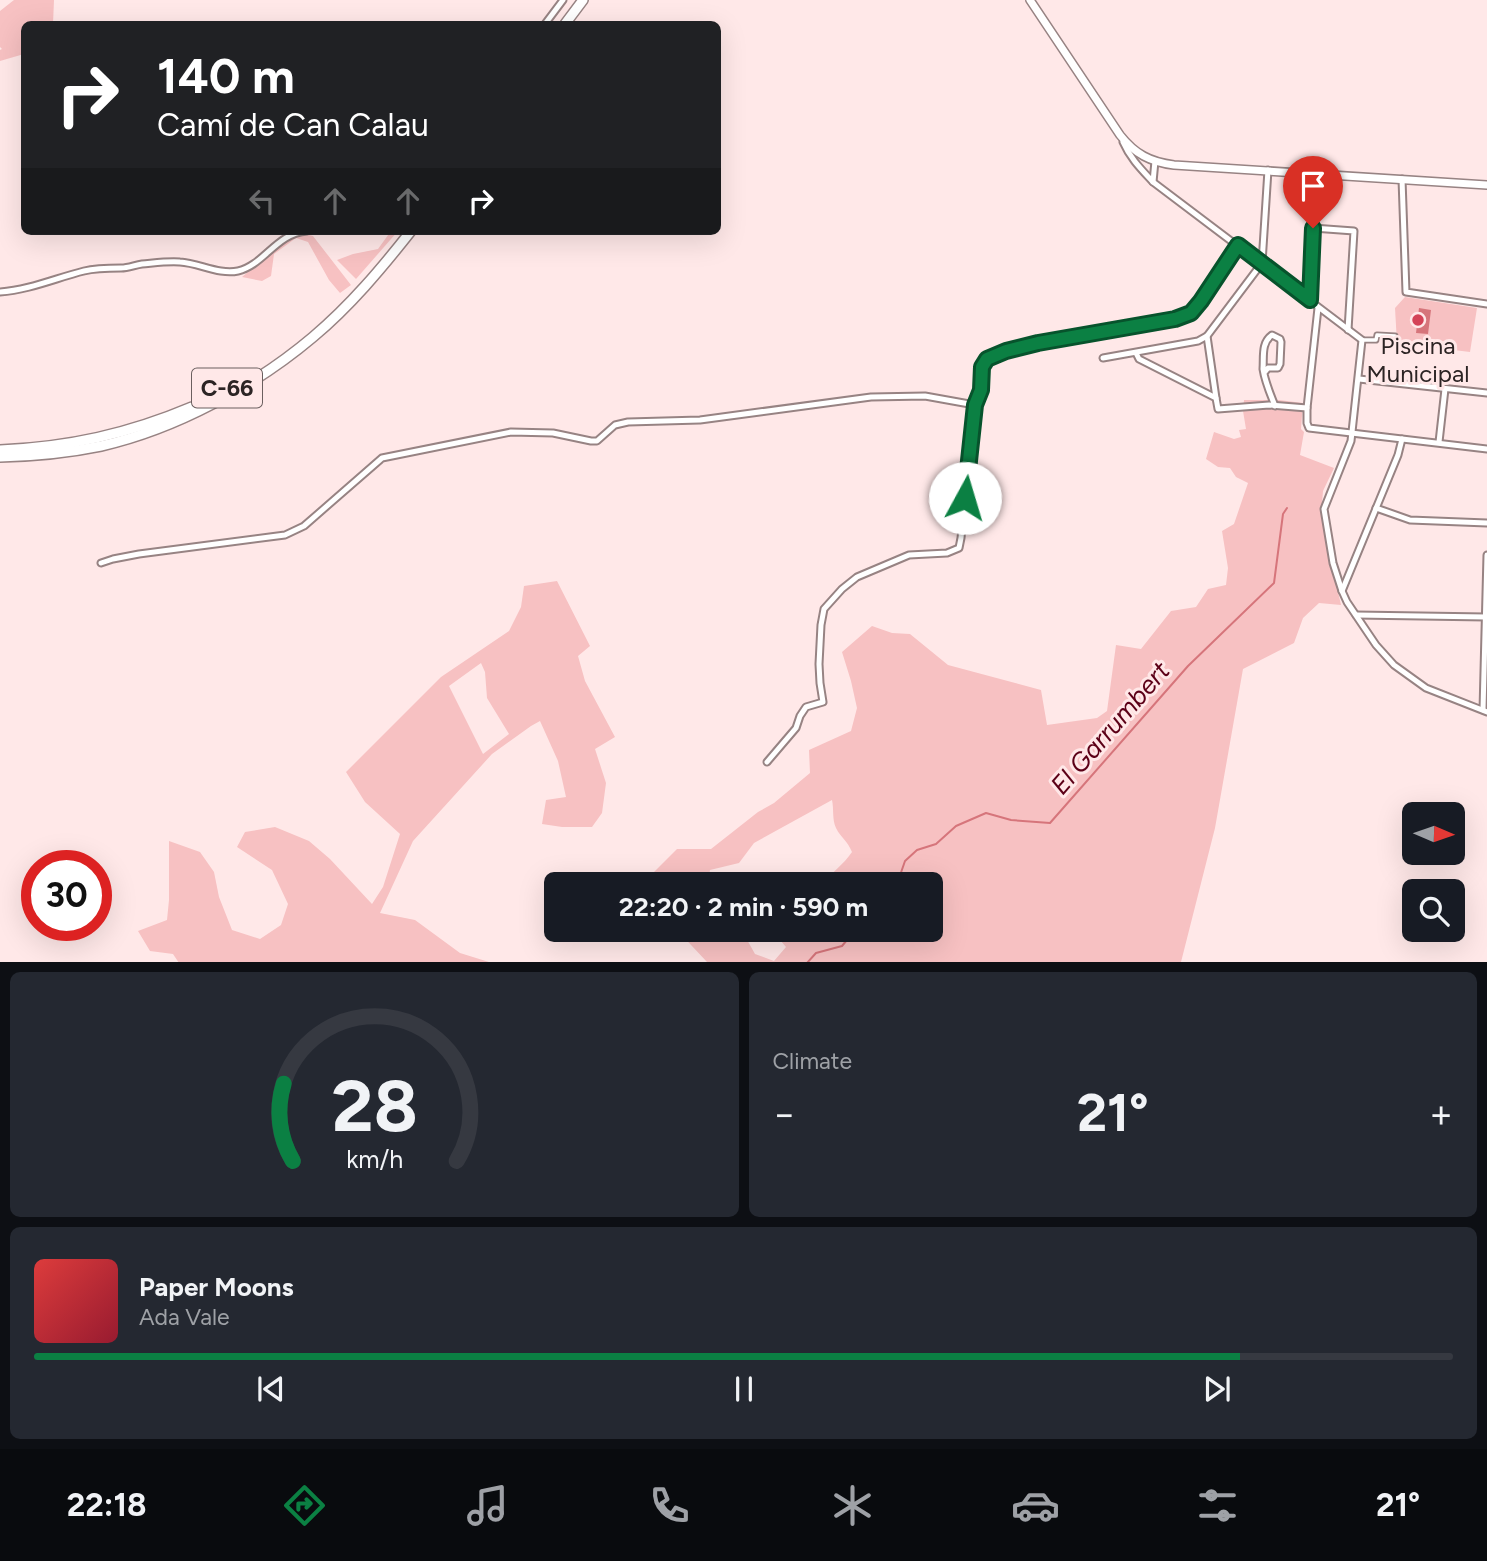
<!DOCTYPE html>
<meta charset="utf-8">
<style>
:root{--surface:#171b24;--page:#242831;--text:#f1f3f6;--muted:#9ea1a6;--line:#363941;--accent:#0b8043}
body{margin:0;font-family:Figtree,sans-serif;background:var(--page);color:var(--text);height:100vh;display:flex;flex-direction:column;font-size:26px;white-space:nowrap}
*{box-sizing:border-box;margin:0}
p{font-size:23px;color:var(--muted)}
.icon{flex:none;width:38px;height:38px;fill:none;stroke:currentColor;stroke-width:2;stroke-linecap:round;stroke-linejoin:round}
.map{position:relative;height:962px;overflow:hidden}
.drawer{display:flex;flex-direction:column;gap:10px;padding:10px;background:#0d0f14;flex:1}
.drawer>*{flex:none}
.guide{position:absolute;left:21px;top:21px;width:700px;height:214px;border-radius:10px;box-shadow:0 7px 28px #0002;background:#202124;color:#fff;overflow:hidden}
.needle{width:46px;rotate:92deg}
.controls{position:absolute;left:1402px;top:802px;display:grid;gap:14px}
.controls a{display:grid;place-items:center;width:63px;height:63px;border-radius:10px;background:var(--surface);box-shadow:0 7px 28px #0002;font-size:35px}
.speed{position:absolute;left:21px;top:850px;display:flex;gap:14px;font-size:35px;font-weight:700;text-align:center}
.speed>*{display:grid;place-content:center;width:91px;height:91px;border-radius:50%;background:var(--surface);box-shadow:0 7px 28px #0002;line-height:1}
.speed .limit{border:10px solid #d22;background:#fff;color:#111}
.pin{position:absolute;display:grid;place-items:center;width:60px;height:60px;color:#fff;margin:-72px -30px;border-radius:50% 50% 50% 0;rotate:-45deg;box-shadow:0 0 7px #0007}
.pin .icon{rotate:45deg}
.me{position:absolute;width:77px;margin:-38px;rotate:6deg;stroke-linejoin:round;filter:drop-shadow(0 0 5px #0008)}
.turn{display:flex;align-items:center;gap:24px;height:147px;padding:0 21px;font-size:32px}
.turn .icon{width:91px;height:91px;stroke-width:2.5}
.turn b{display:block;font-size:49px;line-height:60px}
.lanes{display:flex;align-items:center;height:66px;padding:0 21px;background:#0003;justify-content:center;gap:35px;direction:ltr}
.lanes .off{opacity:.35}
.big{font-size:52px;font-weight:700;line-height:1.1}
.drawer .card{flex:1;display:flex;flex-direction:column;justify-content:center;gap:10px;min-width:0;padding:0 24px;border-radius:10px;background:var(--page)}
.drawer .dial{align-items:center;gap:0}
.dial svg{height:182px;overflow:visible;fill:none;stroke:var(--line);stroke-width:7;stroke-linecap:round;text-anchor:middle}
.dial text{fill:var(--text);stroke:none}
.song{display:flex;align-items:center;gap:21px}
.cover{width:84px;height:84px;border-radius:10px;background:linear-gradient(135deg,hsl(0 70% 55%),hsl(350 70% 35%))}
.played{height:7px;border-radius:4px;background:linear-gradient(90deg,var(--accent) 85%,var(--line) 85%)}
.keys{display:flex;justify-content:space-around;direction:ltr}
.heat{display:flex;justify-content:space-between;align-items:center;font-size:38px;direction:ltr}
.drawer .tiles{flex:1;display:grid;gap:10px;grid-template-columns:1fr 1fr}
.card:last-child{grid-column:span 2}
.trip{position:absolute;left:544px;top:872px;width:399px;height:70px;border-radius:10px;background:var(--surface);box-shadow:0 7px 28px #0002;font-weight:700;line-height:70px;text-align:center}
.tab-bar{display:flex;height:112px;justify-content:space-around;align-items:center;background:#090b0e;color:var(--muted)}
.tab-bar .icon{width:49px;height:49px}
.tab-bar .active{color:var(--accent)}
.tab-bar b{font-size:32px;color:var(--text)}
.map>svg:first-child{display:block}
.green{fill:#f7c1c2;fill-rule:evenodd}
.water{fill:#d6757b}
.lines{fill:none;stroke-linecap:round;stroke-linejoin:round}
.stream{stroke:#d6757b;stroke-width:2}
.pedestrian-casing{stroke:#978383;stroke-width:7}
.minor-casing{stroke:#978383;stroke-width:9}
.secondary-casing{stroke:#978383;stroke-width:10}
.trunk-casing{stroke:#978383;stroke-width:12}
.pedestrian{stroke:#fff;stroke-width:3.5}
.minor{stroke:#fff;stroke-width:5}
.secondary{stroke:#fff;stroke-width:7}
.trunk{stroke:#fff;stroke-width:9}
.route-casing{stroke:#07532c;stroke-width:18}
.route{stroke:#0b8043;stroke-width:12}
.poi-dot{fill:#d44357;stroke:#ffe8e8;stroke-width:2.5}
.labels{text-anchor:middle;stroke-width:6;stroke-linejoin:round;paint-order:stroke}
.shield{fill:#ffe8e8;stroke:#6b5f5f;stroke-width:2}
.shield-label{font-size:23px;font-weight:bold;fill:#2c2424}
.poi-label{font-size:24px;fill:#2c2424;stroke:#ffe8e8}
.water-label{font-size:26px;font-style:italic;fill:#5c0017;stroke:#ffe8e8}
</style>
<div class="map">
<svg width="1487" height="963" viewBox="0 0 1487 963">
<rect width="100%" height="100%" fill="#ffe8e8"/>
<g class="green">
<polygon points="14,0 54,0 53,24 24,24 24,54 0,61 0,50 2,49 0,47 0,11"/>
<polygon points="391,231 398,231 356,279 337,260 353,254 378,249"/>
<polygon points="302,233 313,236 351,285 340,293 329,280 308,242 296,238 274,254 271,276 262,281 242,277 286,239"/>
<polygon points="1405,297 1477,308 1470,352 1397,343 1395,308"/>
<path d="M1244,400H1279L1303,403L1301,429L1304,432L1300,455L1334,468L1323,491L1321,516L1341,605L1319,603L1303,618L1294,643L1243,669L1215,828L1181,962H707L676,929H741L755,954L774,961L786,947L775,934L782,929H931V884H823C832,872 844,864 852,852C847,840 841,838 836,828C832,820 834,809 832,800L754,843L739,863L710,870L708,884H657L653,873L677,849H711L758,812L774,803L810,773L809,750L851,731L857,708L851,681L842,652L872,626L892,633L910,634L948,665L1041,690L1047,725L1097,718L1107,711L1116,645L1141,649L1171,611L1196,607L1208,589L1226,585L1228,568L1222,531L1234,524L1248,483L1236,477L1230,468L1218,467L1206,459L1214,432L1234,439L1241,437L1239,430L1246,429L1243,411Z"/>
<path d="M557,581L590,646L578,656L585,681L615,737L595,749L606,783L602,813L592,827H562L542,824L546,800L566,797L558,761L540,721L531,726L492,754L413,841L380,913L415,920L460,953L489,962L179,963L173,954L150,951L138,931L167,920L169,900V841L200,852L214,872L219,897L232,930L260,939L281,925L288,904L272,870L237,847L245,832L275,827L309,841L330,859L372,904L383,887L400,834L365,802L346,772L441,677L509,631L521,607L524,586ZM481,663L485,672L487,698L509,734L483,754L449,686Z"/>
</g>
<polygon class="water" points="1419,308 1431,310 1428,334 1416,333"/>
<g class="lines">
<g class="stream">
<polyline points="897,884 905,861 917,850 936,844 956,826 986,813 1011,820 1050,823 1188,666 1274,583 1283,514 1287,508"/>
<polyline points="807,963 816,953 842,946 856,929"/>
</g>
<defs>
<polyline id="pedestrian" points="1362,340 1376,340 1377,335 1395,336"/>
<g id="minor">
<polyline points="545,24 563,0"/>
<path d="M1123,142C1130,158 1141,169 1153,182L1362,340L1351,441L1324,509L1333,563L1342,591L1347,602L1376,645L1394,665L1426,688L1487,712"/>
<polyline points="1402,179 1406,292 1487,304"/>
<polyline points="1153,182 1155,161"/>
<path d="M0,292C29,290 56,278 84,271C96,268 108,268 121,268C128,268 135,265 142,264C154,263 168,261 180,262C199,263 219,275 238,271C264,265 277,233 307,231"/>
<polyline points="1310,300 1313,228 1354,231 1348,330"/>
<polyline points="1318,308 1307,408 1307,423 1309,428 1487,449"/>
<polyline points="1207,336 1216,398"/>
<polyline points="1136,353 1139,359 1216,398 1218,409 1269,405 1307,408"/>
<polyline points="1103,358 1198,341 1207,336 1262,263 1268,170"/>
<path d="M1264,373L1268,368H1278L1280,364L1281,342L1280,339L1272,335C1261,343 1264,356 1263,369C1265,382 1270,393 1275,406"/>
<polyline points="1359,379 1487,393"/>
<polyline points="1439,442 1445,389"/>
<polyline points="1376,508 1410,520 1487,523"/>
<polyline points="101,563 113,559 139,554 285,535 304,526 382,458 511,432 553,433 591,441 597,441 615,425 628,422 700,420 871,397 925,396 975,405"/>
<polyline points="1342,591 1398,455 1402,439"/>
<polyline points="1356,615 1486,617"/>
<polyline points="1483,710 1487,555"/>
<polyline points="767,762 796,728 800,716 806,707 823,702 820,683 819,664 821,625 824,609 842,589 857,577 909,555 947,553 959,548 961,538 975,405 981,390 982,367 987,359 1006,351 1175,319 1190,313 1201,301 1238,245"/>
</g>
<path id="secondary" d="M1030,0L1120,135C1135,154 1150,162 1174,165L1487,185"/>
<g id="trunk">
<polyline points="565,24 583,0"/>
<path d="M0,450C69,447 128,434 192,407"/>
<path d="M0,457C34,456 67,453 101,446C176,429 255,386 313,337C350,306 381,269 411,231"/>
</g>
</defs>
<use href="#pedestrian" class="pedestrian-casing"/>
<use href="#minor" class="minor-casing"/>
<use href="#secondary" class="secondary-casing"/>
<use href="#trunk" class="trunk-casing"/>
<use href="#pedestrian" class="pedestrian"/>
<use href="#minor" class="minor"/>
<use href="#secondary" class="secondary"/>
<use href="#trunk" class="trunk"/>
</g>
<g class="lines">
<defs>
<polyline id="route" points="965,498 975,405 981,390 982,367 987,359 1006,351 1038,343 1175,319 1191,313 1201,301 1238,245 1310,300 1313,228"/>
</defs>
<use href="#route" class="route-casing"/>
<use href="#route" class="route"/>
</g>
<circle class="poi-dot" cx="1418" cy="320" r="7"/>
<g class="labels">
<rect class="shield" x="192" y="368.5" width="70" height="39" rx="5"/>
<g class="shield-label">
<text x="227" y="396">C-66</text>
</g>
<g class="poi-label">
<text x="1418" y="354">Piscina<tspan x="1418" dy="28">Municipal</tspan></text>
</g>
<g class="water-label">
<text transform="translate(1110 728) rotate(-49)" y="9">El Garrumbert</text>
</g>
</g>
</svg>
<div class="controls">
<a><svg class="needle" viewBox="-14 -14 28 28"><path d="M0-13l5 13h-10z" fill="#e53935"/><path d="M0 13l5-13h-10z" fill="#9ea1a6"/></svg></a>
<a><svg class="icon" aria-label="search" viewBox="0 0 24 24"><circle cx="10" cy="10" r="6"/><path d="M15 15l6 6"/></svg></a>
</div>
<div class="speed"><div class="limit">30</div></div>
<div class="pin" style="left:1313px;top:228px;background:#d93025"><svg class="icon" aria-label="arrive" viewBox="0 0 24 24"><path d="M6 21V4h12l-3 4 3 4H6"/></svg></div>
<svg class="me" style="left:965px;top:498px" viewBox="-20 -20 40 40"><circle r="19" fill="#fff"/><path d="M0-13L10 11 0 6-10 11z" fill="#0b8043"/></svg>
<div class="trip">22:20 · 2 min · 590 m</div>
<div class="guide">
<div class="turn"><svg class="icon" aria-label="right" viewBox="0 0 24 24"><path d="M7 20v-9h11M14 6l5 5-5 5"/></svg><div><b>140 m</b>Camí de Can Calau</div></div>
<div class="lanes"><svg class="icon off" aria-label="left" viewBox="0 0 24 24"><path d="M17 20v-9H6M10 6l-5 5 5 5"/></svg><svg class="icon off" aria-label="ahead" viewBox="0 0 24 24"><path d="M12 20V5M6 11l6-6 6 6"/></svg><svg class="icon off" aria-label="ahead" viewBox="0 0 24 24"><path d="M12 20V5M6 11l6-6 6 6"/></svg><svg class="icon" aria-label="right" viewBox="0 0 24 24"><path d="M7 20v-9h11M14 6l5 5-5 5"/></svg></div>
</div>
</div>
<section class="drawer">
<div class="tiles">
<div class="card dial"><svg viewBox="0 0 100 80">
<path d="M14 69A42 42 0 1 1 86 69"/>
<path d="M14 69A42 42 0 0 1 10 35" stroke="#0b8043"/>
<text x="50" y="56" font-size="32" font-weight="700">28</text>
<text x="50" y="72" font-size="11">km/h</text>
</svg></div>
<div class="card"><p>Climate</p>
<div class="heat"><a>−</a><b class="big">21°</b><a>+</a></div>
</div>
<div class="card">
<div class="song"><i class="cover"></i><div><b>Paper Moons</b><p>Ada Vale</p></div></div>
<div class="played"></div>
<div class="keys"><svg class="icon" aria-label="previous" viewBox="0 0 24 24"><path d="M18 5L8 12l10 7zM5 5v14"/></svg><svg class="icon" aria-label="pause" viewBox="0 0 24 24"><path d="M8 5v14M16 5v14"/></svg><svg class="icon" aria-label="next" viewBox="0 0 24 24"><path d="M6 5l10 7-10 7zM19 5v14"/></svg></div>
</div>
</div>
</section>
<nav class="tab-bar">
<b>22:18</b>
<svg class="icon active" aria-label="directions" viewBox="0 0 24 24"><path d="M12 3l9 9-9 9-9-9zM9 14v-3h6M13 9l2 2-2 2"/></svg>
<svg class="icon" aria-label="music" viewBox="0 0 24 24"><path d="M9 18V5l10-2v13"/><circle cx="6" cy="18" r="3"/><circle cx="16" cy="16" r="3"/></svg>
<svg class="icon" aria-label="phone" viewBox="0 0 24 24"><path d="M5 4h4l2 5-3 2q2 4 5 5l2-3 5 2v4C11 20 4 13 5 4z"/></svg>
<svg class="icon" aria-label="climate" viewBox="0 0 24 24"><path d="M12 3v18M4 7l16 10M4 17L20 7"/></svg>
<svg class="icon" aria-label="car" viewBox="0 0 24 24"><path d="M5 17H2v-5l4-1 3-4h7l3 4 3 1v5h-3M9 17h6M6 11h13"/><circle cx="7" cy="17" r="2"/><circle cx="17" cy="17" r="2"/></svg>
<svg class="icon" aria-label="filters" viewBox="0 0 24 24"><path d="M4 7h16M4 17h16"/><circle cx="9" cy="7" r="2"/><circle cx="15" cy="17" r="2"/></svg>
<b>21°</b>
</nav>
